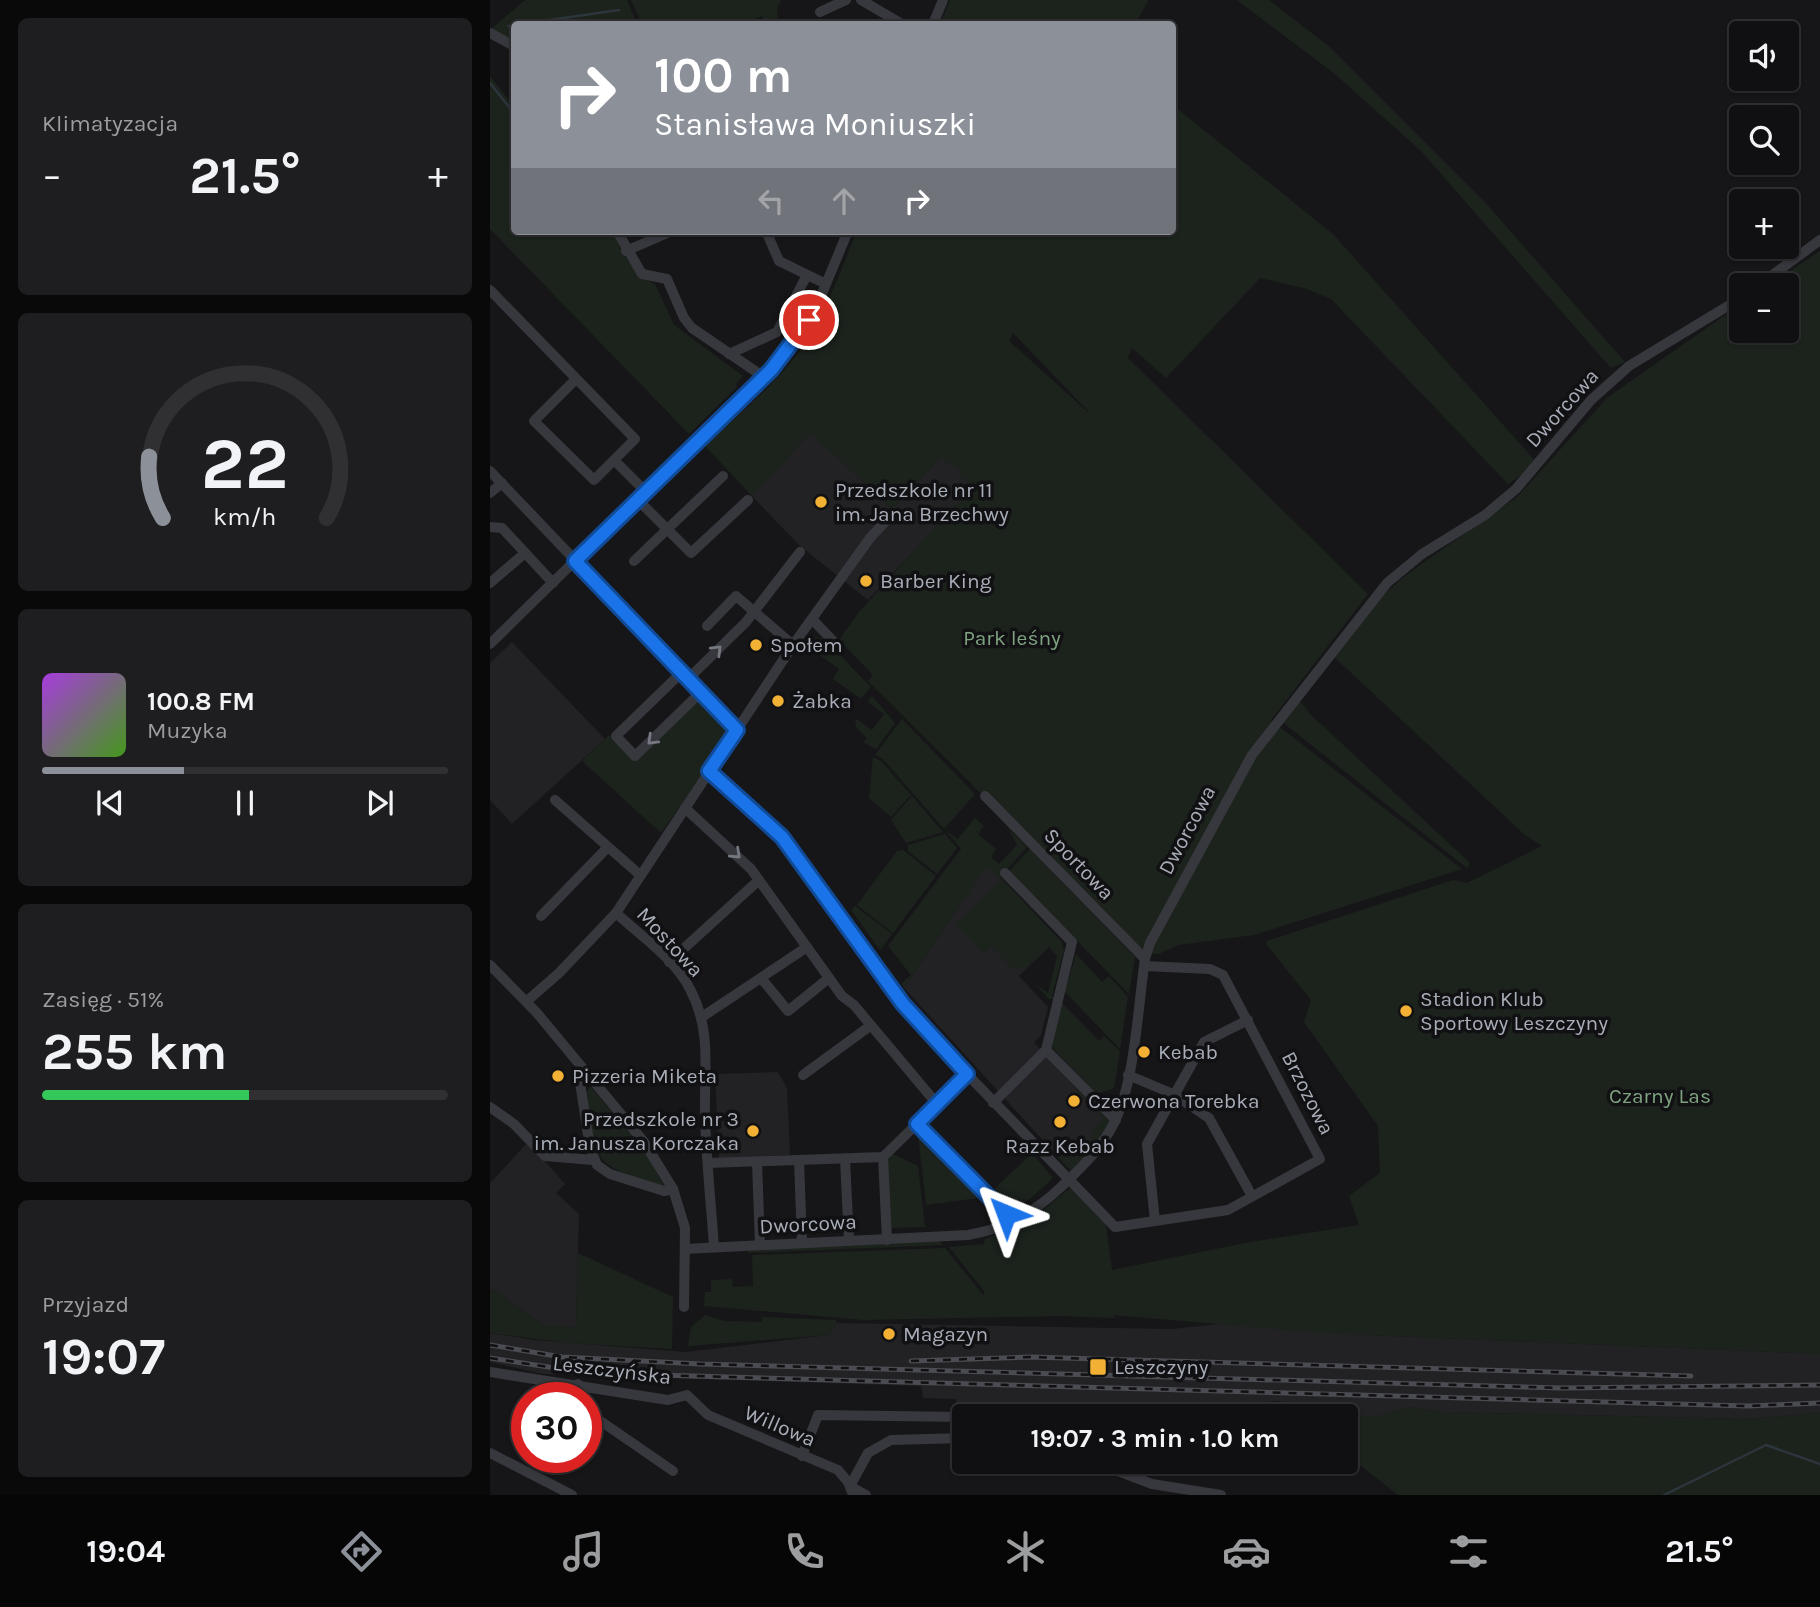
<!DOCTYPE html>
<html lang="pl">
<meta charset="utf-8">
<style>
:root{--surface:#101012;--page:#1e1e20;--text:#f1f3f6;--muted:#9c9d9f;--line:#303032;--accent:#8c9099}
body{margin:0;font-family:Karla,sans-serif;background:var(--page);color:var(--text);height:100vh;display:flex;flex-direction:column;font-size:26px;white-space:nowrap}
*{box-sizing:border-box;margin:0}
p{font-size:23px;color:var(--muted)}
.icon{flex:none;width:38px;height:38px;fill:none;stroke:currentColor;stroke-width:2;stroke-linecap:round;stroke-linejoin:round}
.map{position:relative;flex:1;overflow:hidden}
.side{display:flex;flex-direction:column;gap:18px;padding:18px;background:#09090a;width:490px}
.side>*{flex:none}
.guide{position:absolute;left:21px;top:21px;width:665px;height:214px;border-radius:7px;box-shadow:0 2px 5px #0004,0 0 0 2px var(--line);background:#8c9099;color:#fff;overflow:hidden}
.fabs{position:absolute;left:1239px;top:21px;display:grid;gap:14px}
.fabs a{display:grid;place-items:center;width:70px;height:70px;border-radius:7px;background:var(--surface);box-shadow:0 2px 5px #0004,0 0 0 2px var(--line);font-size:35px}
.speed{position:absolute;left:21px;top:1382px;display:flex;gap:14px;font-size:35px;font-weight:700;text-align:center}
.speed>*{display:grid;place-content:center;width:91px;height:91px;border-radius:50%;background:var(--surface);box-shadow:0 2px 5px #0004,0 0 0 2px var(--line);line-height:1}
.speed .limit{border:10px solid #d22;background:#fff;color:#111}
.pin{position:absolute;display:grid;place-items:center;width:60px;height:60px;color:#fff;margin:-30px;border:4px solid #fff;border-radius:50%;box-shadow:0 2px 7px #0007}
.me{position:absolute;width:77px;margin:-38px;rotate:316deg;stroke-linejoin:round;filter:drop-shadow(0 0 5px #0008)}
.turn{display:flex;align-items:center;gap:24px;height:147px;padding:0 28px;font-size:32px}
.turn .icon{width:91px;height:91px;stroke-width:2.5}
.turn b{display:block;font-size:49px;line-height:60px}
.lanes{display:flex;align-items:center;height:66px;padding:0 28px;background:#0003;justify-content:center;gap:35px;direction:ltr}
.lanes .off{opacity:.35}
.big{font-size:52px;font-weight:700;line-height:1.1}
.side .tile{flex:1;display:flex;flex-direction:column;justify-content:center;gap:10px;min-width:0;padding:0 24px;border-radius:10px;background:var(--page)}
.side .dial{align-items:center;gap:0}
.dial svg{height:182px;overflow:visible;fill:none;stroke:var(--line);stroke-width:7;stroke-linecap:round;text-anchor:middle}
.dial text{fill:var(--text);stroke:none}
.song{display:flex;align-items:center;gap:21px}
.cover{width:84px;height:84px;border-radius:10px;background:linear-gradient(135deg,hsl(280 70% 55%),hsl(100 70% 35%))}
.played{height:7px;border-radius:4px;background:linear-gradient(90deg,var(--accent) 35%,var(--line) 35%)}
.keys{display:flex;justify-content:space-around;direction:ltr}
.heat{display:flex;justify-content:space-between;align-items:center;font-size:38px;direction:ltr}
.charge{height:10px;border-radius:5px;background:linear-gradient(90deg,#34c759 51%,var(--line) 0)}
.trip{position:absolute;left:462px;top:1404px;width:406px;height:70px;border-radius:7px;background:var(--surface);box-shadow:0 2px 5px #0004,0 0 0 2px var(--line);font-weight:700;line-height:70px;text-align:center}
.dock{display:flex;height:112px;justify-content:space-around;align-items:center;background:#060607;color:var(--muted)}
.dock .icon{width:49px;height:49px}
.dock .on{color:var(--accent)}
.dock b{font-size:32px;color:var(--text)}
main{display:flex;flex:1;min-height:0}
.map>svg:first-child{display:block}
.built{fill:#222225}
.green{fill:#1c231d;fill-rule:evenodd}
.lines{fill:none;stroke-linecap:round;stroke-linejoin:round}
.stream{stroke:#2c353c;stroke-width:2.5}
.minor{stroke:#37383d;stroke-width:10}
.rail-casing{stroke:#4a4c52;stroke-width:5}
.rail{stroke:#111113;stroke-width:2.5;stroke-dasharray:8;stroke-linecap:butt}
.oneway{stroke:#757881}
.route-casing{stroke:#114b97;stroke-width:18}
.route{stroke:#1a73e8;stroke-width:12}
.poi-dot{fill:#f2b134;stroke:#111113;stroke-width:2.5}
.labels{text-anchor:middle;stroke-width:7;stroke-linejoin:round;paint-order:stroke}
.street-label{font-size:21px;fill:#a8adb8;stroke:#111113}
.poi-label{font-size:21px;fill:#a8adb8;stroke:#111113;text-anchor:start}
.park-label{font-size:21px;fill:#7fa381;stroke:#111113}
</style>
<main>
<section class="side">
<div class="tile"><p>Klimatyzacja</p>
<div class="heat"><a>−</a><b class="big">21.5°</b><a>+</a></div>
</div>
<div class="tile dial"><svg viewBox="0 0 100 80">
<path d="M14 69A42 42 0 1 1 86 69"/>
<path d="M14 69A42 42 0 0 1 8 42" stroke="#8c9099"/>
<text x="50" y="56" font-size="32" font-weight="700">22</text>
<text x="50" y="72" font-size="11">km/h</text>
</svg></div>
<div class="tile">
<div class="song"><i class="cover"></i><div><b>100.8 FM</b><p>Muzyka</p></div></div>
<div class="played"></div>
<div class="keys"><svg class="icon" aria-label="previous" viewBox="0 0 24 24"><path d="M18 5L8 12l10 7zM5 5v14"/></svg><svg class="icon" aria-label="pause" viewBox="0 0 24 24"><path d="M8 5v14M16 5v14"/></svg><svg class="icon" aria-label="next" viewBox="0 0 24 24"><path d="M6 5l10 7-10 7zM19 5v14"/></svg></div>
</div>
<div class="tile"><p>Zasięg · 51%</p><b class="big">255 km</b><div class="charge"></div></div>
<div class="tile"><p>Przyjazd</p><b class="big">19:07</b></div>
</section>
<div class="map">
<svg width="1330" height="1495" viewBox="0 0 1330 1495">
<rect width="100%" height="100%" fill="#161618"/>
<g class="built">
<polygon points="321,432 402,509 451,457 488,482 378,600 310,546 261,495"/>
<polygon points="22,642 115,739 22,824 0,800 0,663"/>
<polygon points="497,865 567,938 529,976 558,1007 551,1035 544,1043 621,1120 581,1171 414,988"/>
<polygon points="288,1072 297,1088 300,1155 229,1158 225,1074"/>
<polygon points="38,1142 75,1184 66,1193 89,1214 86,1327 55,1326 4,1290 0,1291 0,1183"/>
<polygon points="347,1323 682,1329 729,1324 878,1335 1330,1354 1330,1413 1256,1419 954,1412 918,1407 895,1415 870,1418 801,1410 790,1401 725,1406 665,1416 578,1416 576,1409 500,1407 487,1412 467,1413 466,1399 433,1398 431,1386 53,1374 0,1362 0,1333 44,1340 196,1352 339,1335"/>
</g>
<g class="green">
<polygon points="35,0 137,0 147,24 24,24 24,41 1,29"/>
<polygon points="141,0 291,0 287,10 288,19 277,24 272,16 253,24 152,24"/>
<polygon points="460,0 656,0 658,1 645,24 450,24"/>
<polygon points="747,0 779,0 841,48 993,200 1135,362 1121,368 931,151 845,74"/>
<path d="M0,76L24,107V231H123C133,254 142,274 165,284L184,325L253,376L246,384L247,387L199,434L0,229Z"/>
<path d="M683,105L844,235L1048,464L1018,484L841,299L817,289L770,278L676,378L642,348L638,358L878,594L781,720L972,869L764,935L688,945L669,954L651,953L378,681L383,675L349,640L369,612L483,485L468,475L471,471L450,458L402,509L321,433L261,495L215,446C248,414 288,383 314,345C337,310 351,269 367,231H682ZM523,333L599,412V413L519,341Z"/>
<polygon points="1330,251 1330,1354 830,1333 624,1315 624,1318 570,1316 373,1320 214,1306 215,1292 221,1292 221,1280 242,1279 243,1287 263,1286 262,1255 455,1248 494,1296 494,1291 459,1247 494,1244 495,1239 540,1221 580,1188 616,1225 622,1270 760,1242 869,1225 859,1196 890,1173 888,1126 814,1022 821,1000 776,944 777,941 963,880 977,883 1052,846 1035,835 844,657 892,596 916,575 1027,497 1118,397 1251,304 1251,331 1297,331 1297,285 1279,285"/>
<polygon points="326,637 334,639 381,687 371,699 343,679 349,669 319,647"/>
<polygon points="382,696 405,723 386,749 373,742 377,738 366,727 365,718 382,730 394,714 378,702"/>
<polygon points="209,698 243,732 171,833 92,761 119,735 143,760"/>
<polygon points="809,700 820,714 980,863 977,868 791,721"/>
<polygon points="412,719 485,794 454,829 393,759 385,755"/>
<polygon points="383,757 391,761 421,795 401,817 379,798"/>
<polygon points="422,796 453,832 416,843 401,820"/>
<polygon points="485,818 494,826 488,834 506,849 501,857 509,864 527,845 518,828 537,847 510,877 572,942 574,950 562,996 565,999 559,999 544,983 558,993 567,956 559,947 536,969 522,969 502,947 494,954 466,925 511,881 497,866 414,988 411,984 421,975 398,946 471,849 456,831 468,839"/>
<polygon points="455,834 467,848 447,874 418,851 418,845"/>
<polygon points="540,849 645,957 639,994 519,871"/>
<polygon points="413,850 446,876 403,933 367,905 407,851"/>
<polygon points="365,906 402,934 390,950 361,910"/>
<polygon points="586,954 612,982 619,976 638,997 630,1049 575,992"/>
<polygon points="572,1003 609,1041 614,1036 630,1051 624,1088 607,1094 563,1048 562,1044"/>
<path d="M100,1086L157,1154L174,1186C163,1185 152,1180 142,1176C95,1161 103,1134 97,1092Z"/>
<polygon points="589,1088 621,1120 605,1147 581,1171 564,1153 567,1151 574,1158 581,1152 578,1148 584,1142 590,1149 604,1136 600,1131 613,1118 586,1091"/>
<polygon points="428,1134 438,1145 441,1142 448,1148 447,1153 467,1168 465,1171 480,1187 483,1184 496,1197 436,1205"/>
<polygon points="542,1153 563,1178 540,1199 518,1211 502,1194 503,1190"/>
<polygon points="403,1154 428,1166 435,1227 400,1228 396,1161"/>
<polygon points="450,1241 453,1245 258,1253 258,1250"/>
<polygon points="88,1253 183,1297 182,1349 78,1343 0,1333 0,1291 4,1290 55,1326 86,1327"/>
<polygon points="215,1315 234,1321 272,1322 272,1317 346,1320 347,1323 340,1335 198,1346 201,1327"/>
<polygon points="918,1407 954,1412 1256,1419 1330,1413 1330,1495 908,1495 856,1454 856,1416 895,1415"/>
</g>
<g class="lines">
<g class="stream">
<polyline points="18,26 129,10"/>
<polyline points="0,83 19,107 24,122"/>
<polyline points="1174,1495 1276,1445 1330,1464"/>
</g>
<g class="minor">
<polyline points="371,0 412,24"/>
<polyline points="330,12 356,0"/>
<polyline points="443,24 453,0"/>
<polyline points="0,33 24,46"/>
<polyline points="127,231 152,274 177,279 194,318 202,328 274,377"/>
<polyline points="276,231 289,261 336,284"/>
<polyline points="136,251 182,231"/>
<polyline points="1269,285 1330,240"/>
<polyline points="0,290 145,439 124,460 156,492"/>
<polyline points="239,354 287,332 317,275"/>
<polyline points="86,379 44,421 104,480 124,460"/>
<polyline points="0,471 247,730"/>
<polyline points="0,493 12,483"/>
<polyline points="148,500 201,553 258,500"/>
<polyline points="0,527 12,528 63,583"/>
<polyline points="144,561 233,476"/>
<polyline points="0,583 35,553"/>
<polyline points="322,619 343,641"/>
<polyline points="217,626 246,596 303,645"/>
<polyline points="0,644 291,359 326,308 358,231"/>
<polyline points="192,672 126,736 145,756 211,692"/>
<polyline points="198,679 256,622 310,552"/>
<polyline points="220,771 292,837 413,1004 444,1040 625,1227 738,1210 830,1159 733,975 720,969 654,966"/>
<polyline points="495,796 655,959"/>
<polyline points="65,800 150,875"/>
<polyline points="195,808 261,869 352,996 364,1005 447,1104"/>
<path d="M126,913C150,935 185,959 200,989C222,1031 214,1069 215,1114C216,1159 221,1203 224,1247"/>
<polyline points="51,916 117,848"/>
<polyline points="179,962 269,880"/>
<polyline points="0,965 47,1013 154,1142 183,1189 195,1228 194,1307"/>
<polyline points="271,978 298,1011 339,978"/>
<polyline points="37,1001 69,973 126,913 303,645 380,538 404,512"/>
<polyline points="212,1017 317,947"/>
<polyline points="556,1050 626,1120"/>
<polyline points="313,1075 380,1026"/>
<polyline points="638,1075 683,1094 719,1118 762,1196"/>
<polyline points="90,1082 100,1148 107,1165 120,1174 174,1191 183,1189"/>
<polyline points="503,1103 556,1050 582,942 515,873"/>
<polyline points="0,1107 24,1124 55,1156 103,1160"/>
<polyline points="427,1124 523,1222"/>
<polyline points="393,1157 397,1240"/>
<polyline points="355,1159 359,1241"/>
<polyline points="309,1160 312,1243"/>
<polyline points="267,1162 270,1245"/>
<polyline points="218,1163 393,1157 477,1075"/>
<polyline points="665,1221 657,1144 714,1042 758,1020"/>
<path d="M195,1249L478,1235C515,1229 544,1213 571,1187C592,1167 612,1148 625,1121C645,1080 648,1006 655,959L660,943L762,755L897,583L932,554L995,515L1026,489L1101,400L1139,366L1251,298"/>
<polyline points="0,1372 178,1400 197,1395 218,1415 348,1470 358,1482 363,1495"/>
<polyline points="80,1398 88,1384"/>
<polyline points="96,1411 183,1471"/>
<polyline points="0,1453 82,1495"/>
<polyline points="312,1456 328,1415 474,1417"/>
<polyline points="602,1461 662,1484 731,1495"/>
<polyline points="360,1486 378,1453 401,1440 474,1438"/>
<polyline points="360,1486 376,1495"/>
</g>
<defs>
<g id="rail">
<polyline points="0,1345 72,1357 211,1364 1072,1388 1330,1385"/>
<polyline points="0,1358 97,1373 1257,1406 1330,1403"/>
<polyline points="421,1361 540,1357 1201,1376"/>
</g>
</defs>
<use href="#rail" class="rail-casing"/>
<use href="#rail" class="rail"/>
</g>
<defs><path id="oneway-chevron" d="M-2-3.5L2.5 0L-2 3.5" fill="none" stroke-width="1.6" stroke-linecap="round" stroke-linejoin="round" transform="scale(1.75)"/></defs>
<g class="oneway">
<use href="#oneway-chevron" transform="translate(227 650) rotate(-45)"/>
<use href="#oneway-chevron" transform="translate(162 740) rotate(136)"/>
<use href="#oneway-chevron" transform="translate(246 854) rotate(43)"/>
</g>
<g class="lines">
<defs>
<polyline id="route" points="319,320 281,370 85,561 247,730 219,771 292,837 413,1004 477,1074 427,1124 516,1214"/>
</defs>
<use href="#route" class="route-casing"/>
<use href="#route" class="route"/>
</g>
<g class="poi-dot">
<circle cx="331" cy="502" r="7"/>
<circle cx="376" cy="581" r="7"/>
<circle cx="266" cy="645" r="7"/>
<circle cx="288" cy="701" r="7"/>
<circle cx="916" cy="1011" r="7"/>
<circle cx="654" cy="1052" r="7"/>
<circle cx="68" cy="1076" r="7"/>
<circle cx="584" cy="1101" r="7"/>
<circle cx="570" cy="1122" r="7"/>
<circle cx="263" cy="1131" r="7"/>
<circle cx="399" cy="1334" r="7"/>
<rect x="599" y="1358" width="18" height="18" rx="3.5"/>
</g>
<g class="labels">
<g class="street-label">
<text transform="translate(1072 408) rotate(-48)" y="7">Dworcowa</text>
<text transform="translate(697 830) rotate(-62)" y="7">Dworcowa</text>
<text transform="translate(589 864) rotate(46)" y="7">Sportowa</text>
<text transform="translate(180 942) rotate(47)" y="7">Mostowa</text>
<text transform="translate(818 1093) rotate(63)" y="7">Brzozowa</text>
<text transform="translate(318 1224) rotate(-3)" y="7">Dworcowa</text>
<text transform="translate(122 1370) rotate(7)" y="7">Leszczyńska</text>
<text transform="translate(290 1426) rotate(23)" y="7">Willowa</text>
</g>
<g class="poi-label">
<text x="345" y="497">Przedszkole nr 11<tspan x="345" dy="24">im. Jana Brzechwy</tspan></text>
<text x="390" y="588">Barber King</text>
<text x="280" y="652">Społem</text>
<text x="302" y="708">Żabka</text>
<text x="930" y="1006">Stadion Klub<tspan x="930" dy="24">Sportowy Leszczyny</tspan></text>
<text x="668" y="1059">Kebab</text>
<text x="82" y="1083">Pizzeria Miketa</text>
<text x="598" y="1108">Czerwona Torebka</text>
<text x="249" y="1126" text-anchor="end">Przedszkole nr 3<tspan x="249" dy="24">im. Janusza Korczaka</tspan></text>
<text x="570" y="1153" text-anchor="middle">Razz Kebab</text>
<text x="413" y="1341">Magazyn</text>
<text x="624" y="1374">Leszczyny</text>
</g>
<g class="park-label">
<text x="522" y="645">Park leśny</text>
<text x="1170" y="1103">Czarny Las</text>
</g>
</g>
</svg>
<div class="fabs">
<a><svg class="icon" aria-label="sound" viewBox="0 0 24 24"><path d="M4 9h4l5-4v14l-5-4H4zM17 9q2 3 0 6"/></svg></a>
<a><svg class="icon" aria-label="search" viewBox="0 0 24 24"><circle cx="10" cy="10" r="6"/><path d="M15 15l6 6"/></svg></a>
<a>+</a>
<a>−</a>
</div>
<div class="speed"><div class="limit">30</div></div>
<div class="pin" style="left:319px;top:320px;background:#d93025"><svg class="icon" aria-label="arrive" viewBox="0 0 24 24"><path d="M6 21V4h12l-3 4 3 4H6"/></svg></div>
<svg class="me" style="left:516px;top:1214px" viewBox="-20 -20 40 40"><path d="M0-17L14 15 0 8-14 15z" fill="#1a73e8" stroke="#fff" stroke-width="4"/></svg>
<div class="trip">19:07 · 3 min · 1.0 km</div>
<div class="guide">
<div class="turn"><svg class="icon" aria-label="right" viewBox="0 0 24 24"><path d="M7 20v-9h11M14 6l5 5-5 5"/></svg><div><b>100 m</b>Stanisława Moniuszki</div></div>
<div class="lanes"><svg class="icon off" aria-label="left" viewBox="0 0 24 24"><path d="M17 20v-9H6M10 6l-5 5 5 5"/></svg><svg class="icon off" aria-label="ahead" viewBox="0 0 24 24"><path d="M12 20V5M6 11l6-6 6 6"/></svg><svg class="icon" aria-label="right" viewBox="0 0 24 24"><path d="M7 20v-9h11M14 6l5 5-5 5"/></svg></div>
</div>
</div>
</main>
<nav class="dock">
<b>19:04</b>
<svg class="icon on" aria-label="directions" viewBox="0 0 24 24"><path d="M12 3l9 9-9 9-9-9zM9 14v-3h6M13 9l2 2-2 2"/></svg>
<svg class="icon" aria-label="music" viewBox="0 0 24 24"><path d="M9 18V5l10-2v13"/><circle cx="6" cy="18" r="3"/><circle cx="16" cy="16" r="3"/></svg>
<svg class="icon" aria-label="phone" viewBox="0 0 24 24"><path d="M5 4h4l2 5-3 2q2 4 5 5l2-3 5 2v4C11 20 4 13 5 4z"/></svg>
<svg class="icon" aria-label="climate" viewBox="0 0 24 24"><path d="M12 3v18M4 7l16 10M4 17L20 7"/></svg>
<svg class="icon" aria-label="car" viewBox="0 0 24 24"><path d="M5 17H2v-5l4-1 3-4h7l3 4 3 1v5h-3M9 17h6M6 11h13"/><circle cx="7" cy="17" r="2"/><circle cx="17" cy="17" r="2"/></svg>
<svg class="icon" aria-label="filters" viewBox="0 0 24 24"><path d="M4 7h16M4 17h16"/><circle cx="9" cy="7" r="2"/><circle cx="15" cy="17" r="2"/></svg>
<b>21.5°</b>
</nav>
